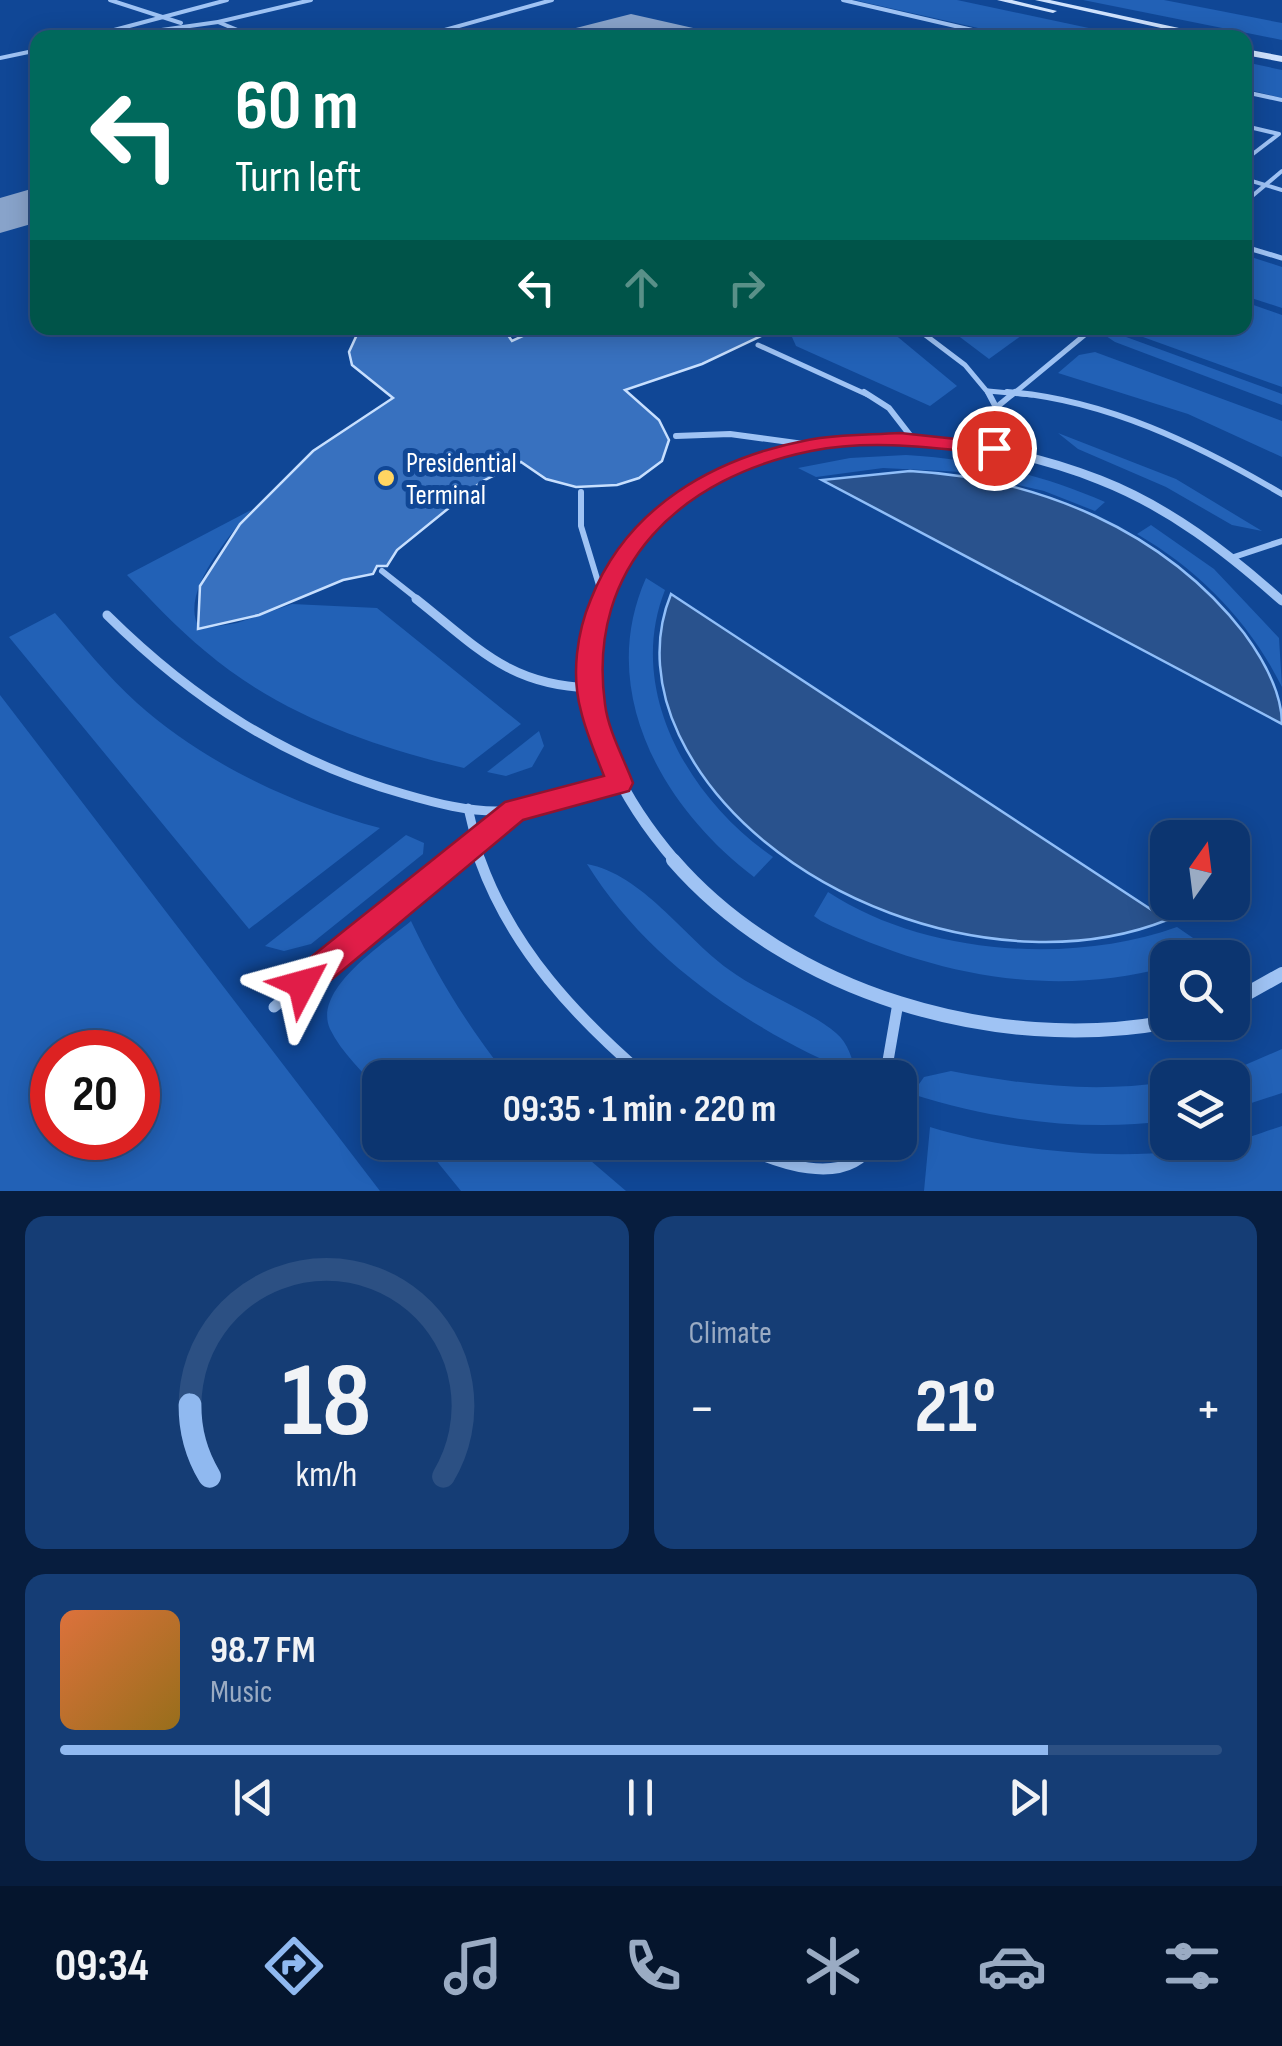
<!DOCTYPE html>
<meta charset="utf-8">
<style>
:root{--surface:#0c3570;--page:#153d75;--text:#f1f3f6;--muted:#9aabc3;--line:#2c5083;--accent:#90b9f0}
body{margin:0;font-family:"Sofia Sans Condensed",sans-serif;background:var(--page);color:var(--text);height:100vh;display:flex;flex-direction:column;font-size:38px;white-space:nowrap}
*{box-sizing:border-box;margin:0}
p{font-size:32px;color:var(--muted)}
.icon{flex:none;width:55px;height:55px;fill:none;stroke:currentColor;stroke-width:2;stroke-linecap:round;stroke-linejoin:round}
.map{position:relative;height:1191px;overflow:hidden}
.sheet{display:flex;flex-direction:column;gap:25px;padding:25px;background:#071d3e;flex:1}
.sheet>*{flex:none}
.guide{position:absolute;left:30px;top:30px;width:1222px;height:305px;border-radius:20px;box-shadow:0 5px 25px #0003,0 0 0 2px var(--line);background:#00695c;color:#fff;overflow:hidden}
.needle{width:65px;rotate:14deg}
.controls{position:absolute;left:1150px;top:820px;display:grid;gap:20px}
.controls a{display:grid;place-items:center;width:100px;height:100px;border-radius:20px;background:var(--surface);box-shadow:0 5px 25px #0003,0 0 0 2px var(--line);font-size:50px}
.speed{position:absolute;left:30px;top:1030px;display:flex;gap:20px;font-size:50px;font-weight:700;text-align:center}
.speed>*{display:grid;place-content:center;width:130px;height:130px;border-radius:50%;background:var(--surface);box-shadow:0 5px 25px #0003,0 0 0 2px var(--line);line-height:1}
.speed .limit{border:15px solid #d22;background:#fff;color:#111}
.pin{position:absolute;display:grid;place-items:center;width:85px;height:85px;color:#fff;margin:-42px;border:5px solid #fff;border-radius:50%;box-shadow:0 2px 10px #0007}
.me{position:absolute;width:110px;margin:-55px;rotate:51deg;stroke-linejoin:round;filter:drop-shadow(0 0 8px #0008)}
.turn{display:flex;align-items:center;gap:35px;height:210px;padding:0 40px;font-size:45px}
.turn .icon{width:130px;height:130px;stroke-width:2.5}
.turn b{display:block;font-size:70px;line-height:85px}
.lanes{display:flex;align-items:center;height:95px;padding:0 40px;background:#0003;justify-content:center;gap:50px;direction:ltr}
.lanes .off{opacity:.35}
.big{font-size:75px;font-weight:700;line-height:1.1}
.sheet .widget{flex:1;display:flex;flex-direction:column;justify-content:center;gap:15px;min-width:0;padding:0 35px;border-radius:20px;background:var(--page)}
.sheet .dial{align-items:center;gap:0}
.dial svg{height:260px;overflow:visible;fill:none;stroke:var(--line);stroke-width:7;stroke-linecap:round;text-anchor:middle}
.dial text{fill:var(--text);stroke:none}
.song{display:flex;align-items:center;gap:30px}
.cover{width:120px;height:120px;border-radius:15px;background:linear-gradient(135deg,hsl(20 70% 55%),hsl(40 70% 35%))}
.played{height:10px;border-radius:5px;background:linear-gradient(90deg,var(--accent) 85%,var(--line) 85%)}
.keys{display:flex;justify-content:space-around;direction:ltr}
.heat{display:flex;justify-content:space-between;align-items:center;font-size:55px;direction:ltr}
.sheet .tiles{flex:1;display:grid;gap:25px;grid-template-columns:1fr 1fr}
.widget:last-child{grid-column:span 2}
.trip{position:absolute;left:362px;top:1060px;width:555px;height:100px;border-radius:20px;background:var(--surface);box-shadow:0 5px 25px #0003,0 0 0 2px var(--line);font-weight:700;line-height:100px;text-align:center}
.menu{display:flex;height:160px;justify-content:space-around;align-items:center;background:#05152d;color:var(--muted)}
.menu .icon{width:70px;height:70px}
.menu .current{color:var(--accent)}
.menu b{font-size:45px;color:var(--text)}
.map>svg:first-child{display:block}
.green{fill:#2261b6;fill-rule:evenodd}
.water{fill:#29528d;stroke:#90bef8;stroke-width:2.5}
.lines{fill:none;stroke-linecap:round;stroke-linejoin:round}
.taxiway{fill:#88a3ca;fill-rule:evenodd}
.building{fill:#3871bf;stroke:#c7dffe;stroke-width:2.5}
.lane-far4{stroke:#9fc3f4;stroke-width:4}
.lane-far3{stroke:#9fc3f4;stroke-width:5}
.lane-far2{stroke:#9fc3f4;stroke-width:6}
.lane-far1{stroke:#9fc3f4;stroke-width:9}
.lane{stroke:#9fc3f4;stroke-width:11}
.street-far2{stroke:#9fc3f4;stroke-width:9}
.street-far1{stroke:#9fc3f4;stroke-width:11}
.street{stroke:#9fc3f4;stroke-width:14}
.secondary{fill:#cfe2fd;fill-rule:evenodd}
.route{fill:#e11d48;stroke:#92132f;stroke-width:2.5}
.poi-dot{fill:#ffd562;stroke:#104796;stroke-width:4}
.labels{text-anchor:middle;stroke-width:10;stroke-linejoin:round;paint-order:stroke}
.poi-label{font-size:28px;fill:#fff;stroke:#104796;text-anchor:start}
</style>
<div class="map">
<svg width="1282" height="1191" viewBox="0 0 1282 1191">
<rect width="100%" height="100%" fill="#104796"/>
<g class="green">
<polygon points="854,0 957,0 1131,37 1018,37"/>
<polygon points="1083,0 1164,0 1282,23 1282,40"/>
<polygon points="1245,62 1282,70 1282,98 1245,89"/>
<polygon points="1245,255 1282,267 1282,308 1245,296"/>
<polygon points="1245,302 1282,315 1282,387 1118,328 1245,328"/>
<polygon points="788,328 887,328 957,386 930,406 796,346"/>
<polygon points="948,328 1032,328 989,359"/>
<polygon points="1107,330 1282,394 1282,405 1115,342 1106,336"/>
<polygon points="1095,352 1282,421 1282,457 1188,414 1058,373 1079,355"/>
<polygon points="1058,433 1176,479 1262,531 1232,525 1166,487 1078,449"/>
<path d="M906,455C976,459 1041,474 1105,502L1095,511L1044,491L963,472L883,468L816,477L798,468L850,458Z"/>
<path d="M251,510C230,535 177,595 200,629L237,623L292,604L377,608L521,724L464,768C373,747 277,713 205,651C177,628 152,601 127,575Z"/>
<path d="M1151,525L1214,569L1279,638L1282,687C1249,621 1200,571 1137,534Z"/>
<path d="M646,578L665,590C625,691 690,800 773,857L754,877C662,807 596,691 646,578Z"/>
<path d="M55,613C81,643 107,676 137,703C204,763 294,805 380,828L249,929L9,637Z"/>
<path d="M0,695L380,1191H0ZM52,1052H138V1138H52Z"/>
<polygon points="539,731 544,746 532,767 506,776 487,772"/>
<polygon points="406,835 424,843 423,854 311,944 284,951 265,946"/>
<path d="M587,864C643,875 682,935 728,969C760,993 809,1010 836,1033C848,1043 853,1059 855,1074C752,1031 647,961 587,864Z"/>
<path d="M828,892C924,955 1071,965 1177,927L1212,951L1195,957L1168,958L1167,967C1048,999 931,974 821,921L814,916Z"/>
<path d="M411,921C438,978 469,1028 508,1077L380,1078V1092C364,1073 341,1052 330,1029C312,989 385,943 411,921Z"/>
<polygon points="1282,1049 1282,1093 1233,1109 1232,1078 1197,1077 1245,1065"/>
<path d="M951,1071C1024,1085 1094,1093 1167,1082V1121C1083,1132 993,1120 912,1094L924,1077Z"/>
<path d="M1282,1126V1191H924L930,1127C1015,1153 1144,1165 1231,1142C1246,1139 1266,1131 1282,1126Z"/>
<polygon points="422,1143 570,1143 626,1191 461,1191"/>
</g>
<g class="water">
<path d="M910,471C1038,478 1164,530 1244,633C1263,659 1282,691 1282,724L822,480Z"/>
<path d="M671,594L1167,920C1002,986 756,897 679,735C658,691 652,640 671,594Z"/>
</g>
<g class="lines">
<g class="taxiway">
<polygon points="631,14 702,30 708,38 562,38 568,30"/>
<polygon points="38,187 38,222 0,233 0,198"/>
</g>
</g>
<polygon class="building" points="360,328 503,328 512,341 540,328 778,328 702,364 625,390 659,420 669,440 662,461 639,478 617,485 576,487 546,479 521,462 481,482 397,550 387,566 377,566 373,574 343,580 259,615 198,629 200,586 240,524 313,451 393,398 352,365 349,352"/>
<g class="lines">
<g class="lane-far4">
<polyline points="110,0 181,23"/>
<polyline points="843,0 1007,38"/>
<polyline points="218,22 257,38"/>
<polyline points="84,38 227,0"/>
<polyline points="105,38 218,22 311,0"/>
<polyline points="416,38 552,0"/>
<polyline points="0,58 38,50"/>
<polyline points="1245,92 1282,100"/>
<polyline points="1245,126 1279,134 1245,160"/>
<polyline points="1245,179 1282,190"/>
<polyline points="1245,202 1282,171"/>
</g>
<g class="lane-far3">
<polyline points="1245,247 1282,258"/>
<polyline points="916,328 965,365 990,395"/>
<polyline points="758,345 868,395"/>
<polyline points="988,391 1032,395"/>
<polyline points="1012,395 1093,328"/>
</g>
<g class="lane-far2">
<polyline points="864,392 889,408 913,439"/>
<polyline points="988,392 998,411 1007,451"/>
<path d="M1007,392C1105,399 1199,445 1282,494"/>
<polyline points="998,406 1015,392"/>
<polyline points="676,436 730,434 811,445"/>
<polyline points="581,492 581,526 602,595"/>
<polyline points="1234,557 1282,541"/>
<polyline points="382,571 420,601"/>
</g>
<g class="lane-far1">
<path d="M416,599C477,647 508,685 590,688"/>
<path d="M107,615C193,700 287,761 404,794C435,803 469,812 501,811C542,810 581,794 620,783"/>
<polyline points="468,808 481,862"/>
<polyline points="452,862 515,811"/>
</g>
<g class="lane">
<path d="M480,860C512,949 576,1017 647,1078"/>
<polyline points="274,1007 455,860"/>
<polyline points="885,1078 898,1003"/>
<path d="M733,1142C773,1162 846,1191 874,1142"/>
</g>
<path class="street-far2" d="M600,601C673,408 942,417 1100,480C1169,507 1227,552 1282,601"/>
<path class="street-far1" d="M601,599C565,694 614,790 676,862"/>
<g class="street">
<path d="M673,860C789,994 997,1054 1168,1022"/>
<polyline points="1232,1002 1282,974"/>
</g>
<g class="secondary">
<polygon points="997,0 1012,0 1057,11 1053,13"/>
<polygon points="1035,0 1050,0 1225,38 1206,38"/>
<polygon points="1245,49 1282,56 1282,62 1245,55"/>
</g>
</g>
<path class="route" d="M900,433L994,443L1003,448L994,454C934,448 872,439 811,451C682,477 586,565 605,704C608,730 624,759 633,783L629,791L523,820L313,995L302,999L291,995L286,984L291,973L505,802L604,776C596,755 586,733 581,711C571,675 577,632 591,599C627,507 714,458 808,440C838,434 870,435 900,433Z"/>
<circle class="poi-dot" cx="386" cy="478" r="10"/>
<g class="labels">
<g class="poi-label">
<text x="406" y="472">Presidential<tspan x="406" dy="32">Terminal</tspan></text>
</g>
</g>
</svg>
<div class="controls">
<a><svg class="needle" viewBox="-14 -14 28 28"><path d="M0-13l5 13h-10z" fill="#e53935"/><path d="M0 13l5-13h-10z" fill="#9aabc3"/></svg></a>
<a><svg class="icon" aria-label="search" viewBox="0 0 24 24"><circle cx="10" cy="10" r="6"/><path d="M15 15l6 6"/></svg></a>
<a><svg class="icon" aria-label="layers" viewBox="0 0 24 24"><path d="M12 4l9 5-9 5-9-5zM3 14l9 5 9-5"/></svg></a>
</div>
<div class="speed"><div class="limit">20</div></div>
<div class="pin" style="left:994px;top:448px;background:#d93025"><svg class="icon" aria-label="arrive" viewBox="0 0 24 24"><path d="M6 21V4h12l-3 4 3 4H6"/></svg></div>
<svg class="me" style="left:302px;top:984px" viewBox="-20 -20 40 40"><path d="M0-17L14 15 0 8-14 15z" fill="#e11d48" stroke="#fff" stroke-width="4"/></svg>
<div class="trip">09:35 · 1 min · 220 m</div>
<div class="guide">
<div class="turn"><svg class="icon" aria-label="left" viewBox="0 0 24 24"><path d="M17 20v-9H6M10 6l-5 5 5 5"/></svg><div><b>60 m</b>Turn left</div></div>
<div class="lanes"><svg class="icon" aria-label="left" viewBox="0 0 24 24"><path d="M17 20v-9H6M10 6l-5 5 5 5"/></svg><svg class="icon off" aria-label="ahead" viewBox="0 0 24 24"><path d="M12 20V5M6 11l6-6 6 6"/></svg><svg class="icon off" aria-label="right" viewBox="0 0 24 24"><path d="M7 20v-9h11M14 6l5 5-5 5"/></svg></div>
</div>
</div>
<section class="sheet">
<div class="tiles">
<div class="widget dial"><svg viewBox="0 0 100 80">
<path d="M14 69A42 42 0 1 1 86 69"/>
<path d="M14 69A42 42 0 0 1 8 47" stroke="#90b9f0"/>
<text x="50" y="56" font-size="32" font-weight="700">18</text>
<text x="50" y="72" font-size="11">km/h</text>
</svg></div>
<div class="widget"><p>Climate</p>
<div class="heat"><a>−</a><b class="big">21°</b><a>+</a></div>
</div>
<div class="widget">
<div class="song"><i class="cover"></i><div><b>98.7 FM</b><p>Music</p></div></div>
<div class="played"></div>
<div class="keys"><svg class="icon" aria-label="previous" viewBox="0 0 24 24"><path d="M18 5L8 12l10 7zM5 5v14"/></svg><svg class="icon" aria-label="pause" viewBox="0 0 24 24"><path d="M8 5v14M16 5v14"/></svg><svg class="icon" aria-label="next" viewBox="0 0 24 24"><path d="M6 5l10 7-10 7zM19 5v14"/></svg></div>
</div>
</div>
</section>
<nav class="menu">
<b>09:34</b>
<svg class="icon current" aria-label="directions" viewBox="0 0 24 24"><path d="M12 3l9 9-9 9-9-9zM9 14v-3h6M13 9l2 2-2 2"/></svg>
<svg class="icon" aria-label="music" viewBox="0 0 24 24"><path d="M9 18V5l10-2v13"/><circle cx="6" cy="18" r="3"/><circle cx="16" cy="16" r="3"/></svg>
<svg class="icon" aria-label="phone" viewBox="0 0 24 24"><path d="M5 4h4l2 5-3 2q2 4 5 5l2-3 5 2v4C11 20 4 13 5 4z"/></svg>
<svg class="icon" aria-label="climate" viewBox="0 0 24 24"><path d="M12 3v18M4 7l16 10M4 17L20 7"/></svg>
<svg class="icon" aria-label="car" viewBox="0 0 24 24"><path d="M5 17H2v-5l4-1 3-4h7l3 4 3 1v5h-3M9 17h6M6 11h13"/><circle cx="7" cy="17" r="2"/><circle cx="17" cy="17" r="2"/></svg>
<svg class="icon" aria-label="filters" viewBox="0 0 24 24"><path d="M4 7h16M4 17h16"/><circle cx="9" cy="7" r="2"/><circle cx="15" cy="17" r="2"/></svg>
</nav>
